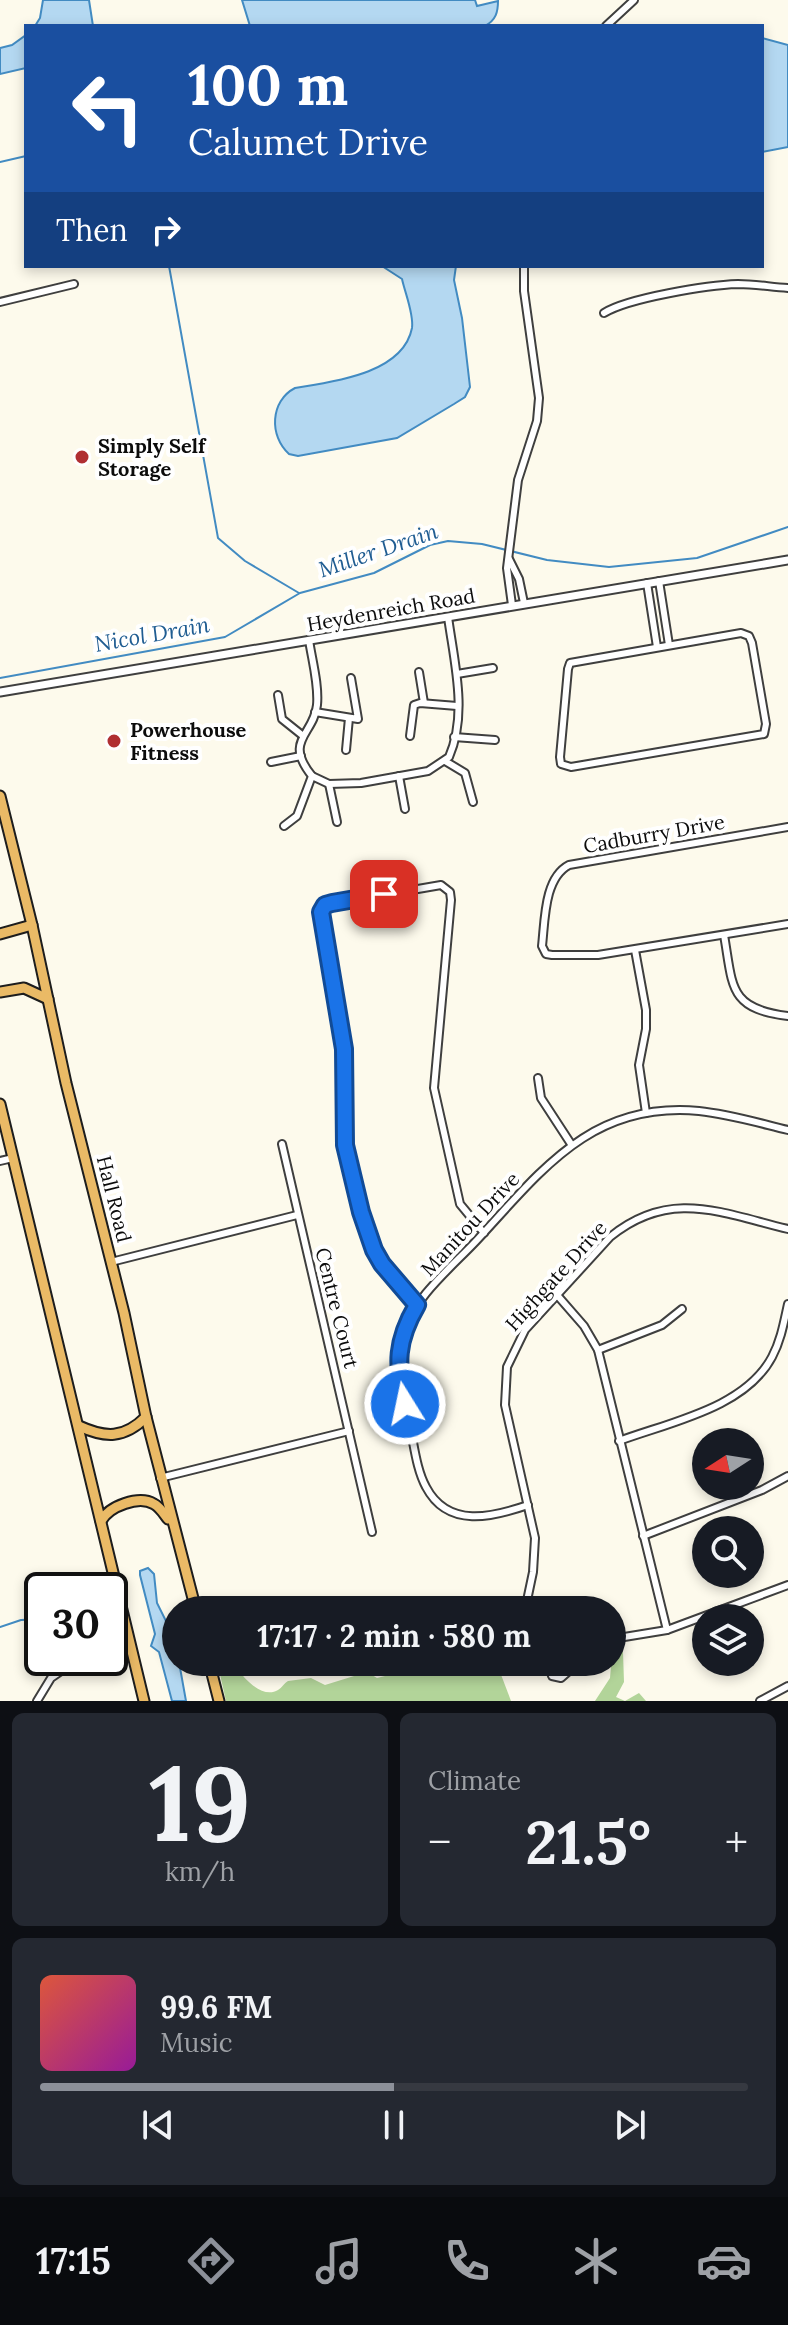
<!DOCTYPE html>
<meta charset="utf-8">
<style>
:root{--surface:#171b24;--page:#242831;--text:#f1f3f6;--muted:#9ea1a6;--line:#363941;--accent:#8c9099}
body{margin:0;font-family:Lora,serif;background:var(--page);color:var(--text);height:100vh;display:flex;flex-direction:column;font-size:30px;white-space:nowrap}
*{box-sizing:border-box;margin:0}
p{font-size:26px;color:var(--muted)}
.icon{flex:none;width:44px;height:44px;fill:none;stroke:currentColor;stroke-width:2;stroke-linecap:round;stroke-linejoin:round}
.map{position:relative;height:1701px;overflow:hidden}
.details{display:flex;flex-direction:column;gap:12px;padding:12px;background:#0d0f14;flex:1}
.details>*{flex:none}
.banner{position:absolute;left:24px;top:24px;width:740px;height:244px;border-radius:0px;box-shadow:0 4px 12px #0003;background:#1a4fa0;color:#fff;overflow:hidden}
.needle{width:52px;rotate:258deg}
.fabs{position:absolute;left:692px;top:1428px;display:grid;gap:16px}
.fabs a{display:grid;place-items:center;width:72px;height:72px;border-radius:50%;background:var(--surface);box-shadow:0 4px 12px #0003;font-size:40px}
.speed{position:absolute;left:24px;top:1572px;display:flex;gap:16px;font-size:40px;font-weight:700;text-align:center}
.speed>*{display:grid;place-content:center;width:104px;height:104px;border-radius:50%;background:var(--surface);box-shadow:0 4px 12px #0003;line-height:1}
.speed .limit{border:4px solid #111;border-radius:12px;background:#fff;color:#111}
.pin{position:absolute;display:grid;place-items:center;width:68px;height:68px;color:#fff;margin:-34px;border-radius:16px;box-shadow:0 4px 12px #0006}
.me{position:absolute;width:88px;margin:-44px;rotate:350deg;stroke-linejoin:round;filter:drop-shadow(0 0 6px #0008)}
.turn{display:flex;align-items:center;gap:28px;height:168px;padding:0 32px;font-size:36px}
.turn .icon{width:104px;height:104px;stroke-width:2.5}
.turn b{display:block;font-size:56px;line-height:68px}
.then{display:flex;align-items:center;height:76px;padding:0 32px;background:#0003;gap:16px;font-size:30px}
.big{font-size:60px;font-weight:700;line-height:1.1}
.details .card{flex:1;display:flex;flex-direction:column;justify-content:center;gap:12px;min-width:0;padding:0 28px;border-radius:12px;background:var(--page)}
.details .dial{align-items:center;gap:0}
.dial b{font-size:104px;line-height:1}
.song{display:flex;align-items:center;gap:24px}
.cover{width:96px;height:96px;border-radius:12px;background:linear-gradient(135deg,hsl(10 70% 55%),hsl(300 70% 35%))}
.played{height:8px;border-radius:4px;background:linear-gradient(90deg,var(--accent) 50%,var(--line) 50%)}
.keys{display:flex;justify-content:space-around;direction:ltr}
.heat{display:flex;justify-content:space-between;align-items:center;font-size:44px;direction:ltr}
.details .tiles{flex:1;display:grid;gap:12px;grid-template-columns:1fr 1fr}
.card:last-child{grid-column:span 2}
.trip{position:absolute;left:162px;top:1596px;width:464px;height:80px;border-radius:40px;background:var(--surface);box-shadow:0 4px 12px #0003;font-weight:700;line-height:80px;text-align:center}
.tabs{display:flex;height:128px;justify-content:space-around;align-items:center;background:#090b0e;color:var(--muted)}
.tabs .icon{width:56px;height:56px}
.tabs .selected{color:var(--accent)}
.tabs b{font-size:36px;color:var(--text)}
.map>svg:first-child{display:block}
.forest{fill:#b2d499}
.water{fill:#b4d8f1;stroke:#428bc2;stroke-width:2}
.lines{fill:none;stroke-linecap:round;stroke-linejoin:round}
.stream{stroke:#428bc2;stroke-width:2}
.minor-casing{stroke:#3f3f3f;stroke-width:10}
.tertiary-casing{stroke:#3f3f3f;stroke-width:11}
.trunk-casing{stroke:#1d1d1d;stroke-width:13}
.minor{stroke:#fff;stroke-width:6}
.tertiary{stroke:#fff;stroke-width:7}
.trunk{stroke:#eaba66;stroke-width:9}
.route-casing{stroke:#114b97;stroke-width:20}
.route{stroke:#1a73e8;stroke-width:14}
.poi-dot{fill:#b02f32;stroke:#fff;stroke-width:3}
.labels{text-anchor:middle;stroke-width:8;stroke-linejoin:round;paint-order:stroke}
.poi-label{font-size:20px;font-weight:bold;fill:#0c0c0c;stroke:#fff;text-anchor:start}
.street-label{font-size:20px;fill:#0c0c0c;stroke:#fff}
.water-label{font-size:22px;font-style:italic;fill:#205d92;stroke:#fff}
</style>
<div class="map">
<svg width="788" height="1701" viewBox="0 0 788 1701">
<rect width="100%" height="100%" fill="#fdfaec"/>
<g class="forest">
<polygon points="623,1652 624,1682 616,1697 625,1701 639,1693 646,1701 595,1701 610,1678 612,1655"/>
<path d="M404,1662L500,1672L511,1701H226L219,1670L237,1668C244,1679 263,1699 278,1690C282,1688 284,1683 288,1681L311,1678L325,1685L367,1672L377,1678L385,1676L391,1668Z"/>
</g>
<g class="water">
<polygon points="43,0 89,0 93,26 35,26 40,18"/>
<path d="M242,0H475L477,6L498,1C498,12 496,20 485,26H250Z"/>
<polygon points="26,35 26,68 0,74 0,48 12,45"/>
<polygon points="762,38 788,45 788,147 762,152"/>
<path d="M382,266H456L454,280L462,318L470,387L465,397L454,404L397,438L298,456L289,454C269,436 270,401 295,388C332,382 403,374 412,328C414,314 405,293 402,279Z"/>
<polygon points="148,1568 154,1574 157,1603 166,1621 172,1648 176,1651 176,1662 179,1662 186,1701 172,1701 159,1652 151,1646 155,1634 140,1575 140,1571"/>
</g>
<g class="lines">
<g class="stream">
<polyline points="0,162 26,156"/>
<polyline points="169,266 218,538 245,561 299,593"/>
<polyline points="0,678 225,637 300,593 374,573 430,545 448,541 482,544 547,560 609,567 697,558 788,527"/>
<polyline points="0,1627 21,1620 42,1619"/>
</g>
<defs>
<g id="minor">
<polyline points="606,26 634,0"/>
<polyline points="0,302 74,284"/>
<path d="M604,313C628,298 708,285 738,284C755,284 771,287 788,288"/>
<polyline points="509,559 519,579 524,603"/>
<polyline points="659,581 669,645"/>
<polyline points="647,583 657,647"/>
<polyline points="512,605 507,568 518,480 537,421 539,398 524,291 524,266"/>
<polygon points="741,633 749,636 752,643 766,724 764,734 571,767 561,764 560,757 568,669 570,663"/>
<polyline points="419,672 424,703"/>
<polyline points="457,674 493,668"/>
<polyline points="278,695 282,719 302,735"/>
<polyline points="315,712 358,719 351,678"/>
<polyline points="410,736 414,705 420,703 457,706"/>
<polyline points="454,737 495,740"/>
<polyline points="346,750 349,718"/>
<polyline points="445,761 465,773 473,802"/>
<polyline points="271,762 301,756"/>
<path d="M312,776L329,784L361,783L428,771L449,757C468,714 454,661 448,617"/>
<polyline points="399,776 405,809"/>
<polyline points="329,784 337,822"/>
<path d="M284,826L297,816L312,776C283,740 314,735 317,705C319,685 312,660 309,640"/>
<path d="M788,827L569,865C544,878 545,920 542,946L546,954L552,955H598L788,924"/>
<path d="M724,935C733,986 728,1009 788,1016"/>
<polyline points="635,950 646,1010 646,1029 639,1065 646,1113"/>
<polyline points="538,1078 541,1098 571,1144"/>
<polyline points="282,1144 372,1532"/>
<polyline points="0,1161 13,1158"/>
<polyline points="111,1262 297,1215"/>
<polyline points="557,1295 584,1326 598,1350 667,1630"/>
<polyline points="417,1305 382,1264 361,1212 345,1145 344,1049 322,916 325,905 441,885 450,892 451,900 434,1088 460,1204 484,1233"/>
<polyline points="598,1350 662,1325 682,1309"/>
<path d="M619,1441C670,1422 745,1408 772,1357C781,1340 784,1322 788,1304"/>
<polyline points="160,1478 349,1431"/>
<path d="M528,1505C493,1517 448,1529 426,1487C416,1469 414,1443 409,1423C402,1392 393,1364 403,1333C415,1296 452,1267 478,1239C542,1170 592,1101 699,1111C729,1114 759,1123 788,1130"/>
<polyline points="643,1536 762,1490 788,1476"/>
<polyline points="297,1610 369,1607 438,1610"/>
<path d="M525,1610L533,1572L535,1538L505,1405L507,1367L525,1330L610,1237C670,1188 721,1213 788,1229"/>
<polyline points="612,1639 667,1630 788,1585"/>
<polyline points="110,1650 130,1646"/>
<polyline points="552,1662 549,1665 552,1676 561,1678 569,1671 566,1662"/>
<polyline points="37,1701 51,1678 80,1658"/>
<polyline points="760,1701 788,1686"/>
</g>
<polyline id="tertiary" points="0,692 788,560"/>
<g id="trunk">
<polyline points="0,796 32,925 66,1083 124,1313 146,1417 196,1610"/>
<polyline points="0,934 32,925"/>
<polyline points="0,992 24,988 48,999"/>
<polyline points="0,1104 144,1701"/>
<path d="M79,1426C105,1438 124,1439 146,1417"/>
<path d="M101,1521C109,1506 139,1495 154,1504C160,1507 164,1514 168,1519"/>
<polyline points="209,1662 219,1701"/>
</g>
</defs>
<use href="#minor" class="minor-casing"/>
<use href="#tertiary" class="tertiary-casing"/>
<use href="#trunk" class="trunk-casing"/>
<use href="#minor" class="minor"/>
<use href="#tertiary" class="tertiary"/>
<use href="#trunk" class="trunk"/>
</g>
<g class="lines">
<defs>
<path id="route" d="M384,894L332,903L325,905L321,912L344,1049L345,1145L361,1212L374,1250L382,1264L417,1305C396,1341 396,1364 405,1404"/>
</defs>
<use href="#route" class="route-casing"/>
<use href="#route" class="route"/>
</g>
<g class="poi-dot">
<circle cx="82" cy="457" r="8"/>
<circle cx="114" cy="741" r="8"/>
</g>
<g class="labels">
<g class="poi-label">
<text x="98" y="453">Simply Self<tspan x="98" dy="23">Storage</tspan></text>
<text x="130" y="737">Powerhouse<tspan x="130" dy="23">Fitness</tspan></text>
</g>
<g class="street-label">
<text transform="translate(391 610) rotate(-10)" y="7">Heydenreich Road</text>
<text transform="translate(654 834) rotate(-10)" y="7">Cadburry Drive</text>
<text transform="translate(114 1199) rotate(76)" y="7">Hall Road</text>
<text transform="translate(470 1224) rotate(-47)" y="7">Manitou Drive</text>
<text transform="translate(556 1276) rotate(-48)" y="7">Highgate Drive</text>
<text transform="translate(337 1308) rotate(76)" y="7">Centre Court</text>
</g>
<g class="water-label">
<text transform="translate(378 550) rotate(-19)" y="8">Miller Drain</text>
<text transform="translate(152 634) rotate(-10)" y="8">Nicol Drain</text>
</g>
</g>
</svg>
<div class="fabs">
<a><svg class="needle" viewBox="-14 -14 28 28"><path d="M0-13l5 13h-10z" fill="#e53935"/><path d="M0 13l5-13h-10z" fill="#9ea1a6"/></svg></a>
<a><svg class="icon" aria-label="search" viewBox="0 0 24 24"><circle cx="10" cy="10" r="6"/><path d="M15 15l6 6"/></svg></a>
<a><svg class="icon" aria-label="layers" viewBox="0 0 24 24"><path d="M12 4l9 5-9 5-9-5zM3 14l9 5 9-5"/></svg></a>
</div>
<div class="speed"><div class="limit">30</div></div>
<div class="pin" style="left:384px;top:894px;background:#d93025"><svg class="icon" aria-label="arrive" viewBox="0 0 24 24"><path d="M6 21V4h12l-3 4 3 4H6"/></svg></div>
<svg class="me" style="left:405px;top:1404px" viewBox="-20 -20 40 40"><circle r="17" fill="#1a73e8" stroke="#fff" stroke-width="3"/><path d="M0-11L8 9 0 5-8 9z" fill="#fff"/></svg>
<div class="trip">17:17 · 2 min · 580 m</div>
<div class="banner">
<div class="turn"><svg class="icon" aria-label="left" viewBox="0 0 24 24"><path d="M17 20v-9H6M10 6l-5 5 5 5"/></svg><div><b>100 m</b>Calumet Drive</div></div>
<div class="then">Then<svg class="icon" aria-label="right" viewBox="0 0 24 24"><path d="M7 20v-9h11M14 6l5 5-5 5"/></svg></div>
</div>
</div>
<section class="details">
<div class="tiles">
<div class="card dial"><b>19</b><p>km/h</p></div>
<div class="card"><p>Climate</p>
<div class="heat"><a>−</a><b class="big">21.5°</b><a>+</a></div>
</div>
<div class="card">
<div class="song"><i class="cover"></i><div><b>99.6 FM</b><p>Music</p></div></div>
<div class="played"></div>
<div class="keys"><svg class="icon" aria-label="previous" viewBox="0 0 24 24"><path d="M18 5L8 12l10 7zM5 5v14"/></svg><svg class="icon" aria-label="pause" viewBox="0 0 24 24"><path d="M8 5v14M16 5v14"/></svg><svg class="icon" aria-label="next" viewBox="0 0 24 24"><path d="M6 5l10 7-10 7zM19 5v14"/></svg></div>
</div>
</div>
</section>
<nav class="tabs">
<b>17:15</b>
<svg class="icon selected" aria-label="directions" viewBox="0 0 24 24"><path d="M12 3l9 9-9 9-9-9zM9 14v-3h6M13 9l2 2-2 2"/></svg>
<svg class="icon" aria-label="music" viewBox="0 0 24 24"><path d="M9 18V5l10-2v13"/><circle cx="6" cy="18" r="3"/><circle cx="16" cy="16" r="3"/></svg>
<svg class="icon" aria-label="phone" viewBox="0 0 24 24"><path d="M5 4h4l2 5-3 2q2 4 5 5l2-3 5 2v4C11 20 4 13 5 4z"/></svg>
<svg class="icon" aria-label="climate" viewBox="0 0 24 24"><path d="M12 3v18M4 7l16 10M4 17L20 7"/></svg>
<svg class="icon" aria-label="car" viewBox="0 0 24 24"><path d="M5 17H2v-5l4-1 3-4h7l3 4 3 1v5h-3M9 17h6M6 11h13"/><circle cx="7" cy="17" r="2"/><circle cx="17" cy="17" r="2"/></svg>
</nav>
